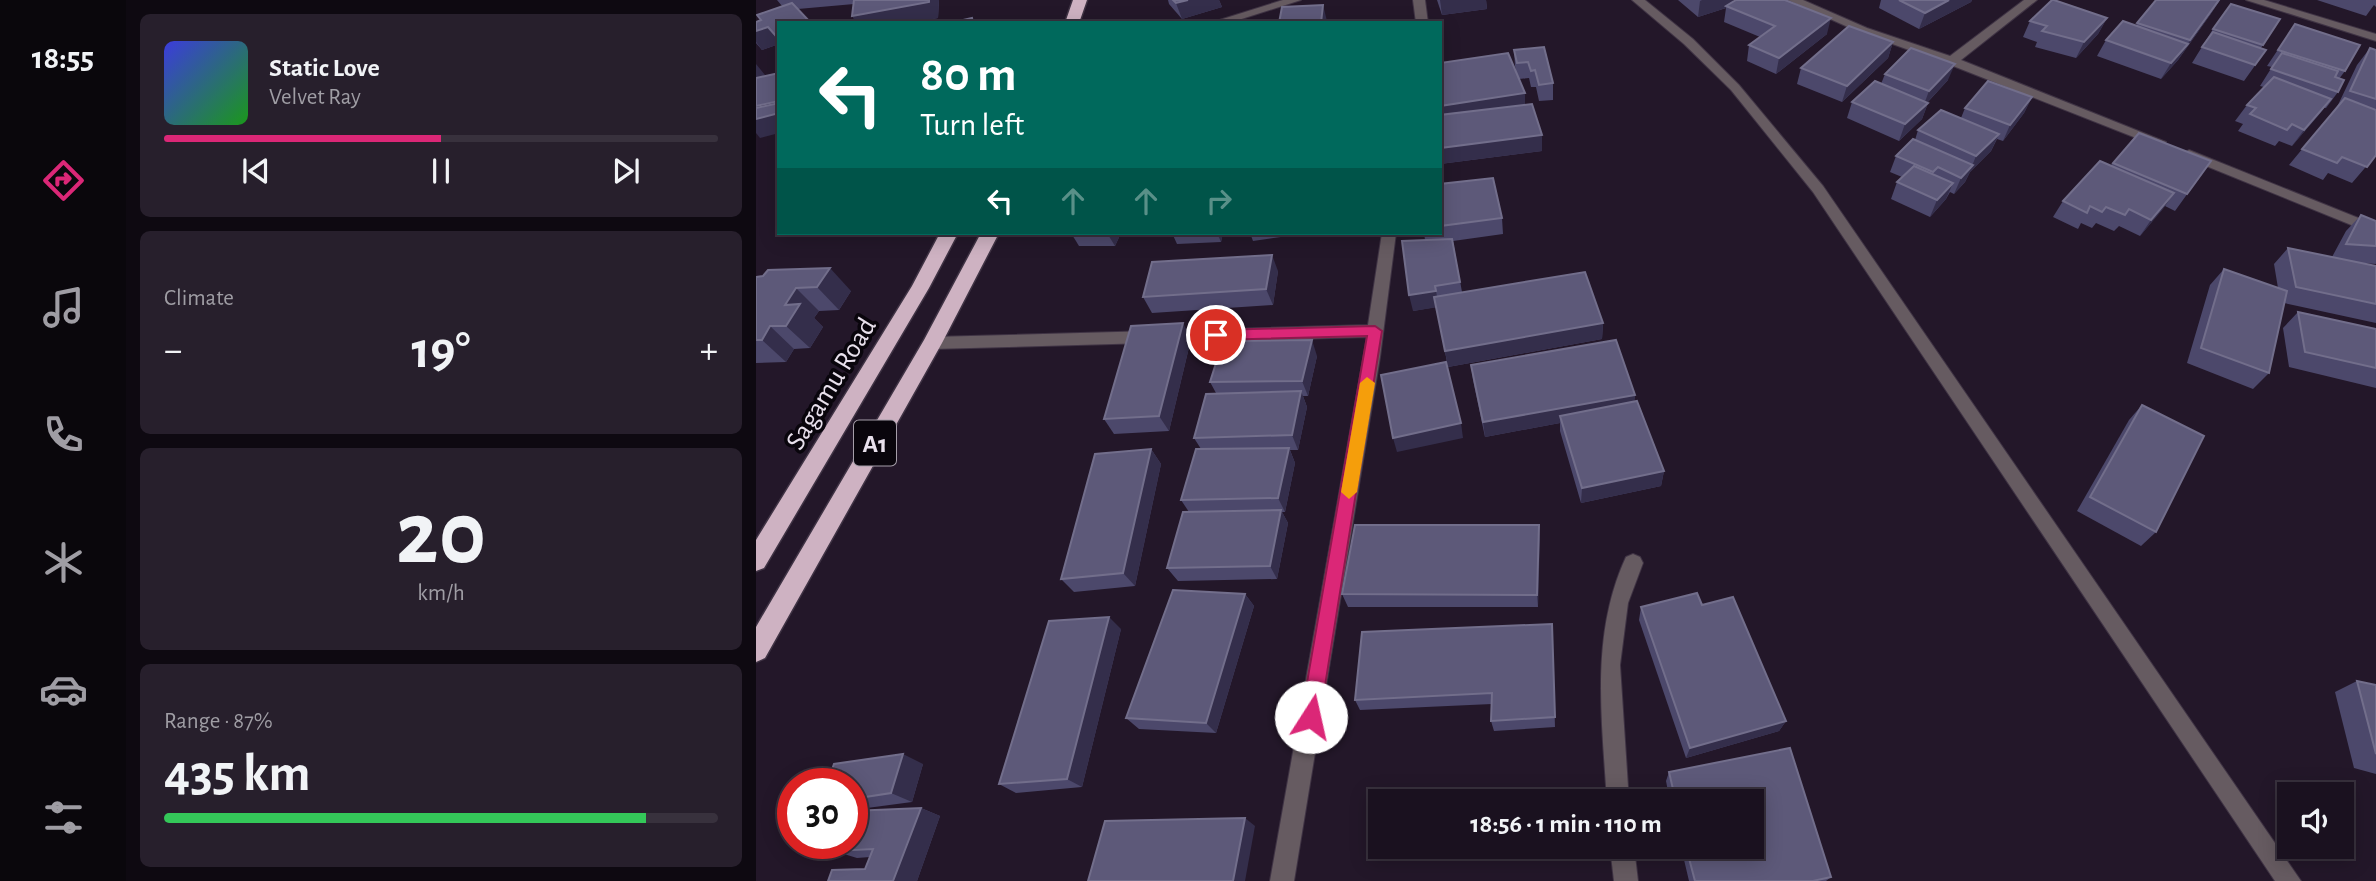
<!DOCTYPE html>
<meta charset="utf-8">
<style>
:root{--surface:#1a111f;--page:#271f2c;--text:#f1f3f6;--muted:#9f9da4;--line:#38313d;--accent:#db2777}
body{margin:0;font-family:"Alegreya Sans",sans-serif;background:var(--page);color:var(--text);height:100vh;display:flex;flex-direction:column;font-size:26px;white-space:nowrap}
*{box-sizing:border-box;margin:0}
p{font-size:23px;color:var(--muted)}
.icon{flex:none;width:38px;height:38px;fill:none;stroke:currentColor;stroke-width:2;stroke-linecap:round;stroke-linejoin:round}
.map{position:relative;flex:1;overflow:hidden}
.sheet{display:flex;flex-direction:column;gap:14px;padding:14px;background:#0e0911;width:630px}
.sheet>*{flex:none}
.guide{position:absolute;left:21px;top:21px;width:665px;height:214px;border-radius:0px;box-shadow:0 4px 18px #0003,0 0 0 2px var(--line);background:#00695c;color:#fff;overflow:hidden}
.buttons{position:absolute;left:1521px;top:782px;display:grid;gap:14px}
.buttons a{display:grid;place-items:center;width:77px;height:77px;border-radius:0px;background:var(--surface);box-shadow:0 4px 18px #0003,0 0 0 2px var(--line);font-size:35px}
.speed{position:absolute;left:21px;top:768px;display:flex;gap:14px;font-size:35px;font-weight:700;text-align:center}
.speed>*{display:grid;place-content:center;width:91px;height:91px;border-radius:50%;background:var(--surface);box-shadow:0 4px 18px #0003,0 0 0 2px var(--line);line-height:1}
.speed .limit{border:10px solid #d22;background:#fff;color:#111}
.pin{position:absolute;display:grid;place-items:center;width:60px;height:60px;color:#fff;margin:-30px;border:4px solid #fff;border-radius:50%;box-shadow:0 2px 7px #0007}
.me{position:absolute;width:77px;margin:-38px;rotate:10deg;stroke-linejoin:round;filter:drop-shadow(0 0 5px #0008)}
.turn{display:flex;align-items:center;gap:24px;height:147px;padding:0 28px;font-size:32px}
.turn .icon{width:91px;height:91px;stroke-width:2.5}
.turn b{display:block;font-size:49px;line-height:60px}
.lanes{display:flex;align-items:center;height:66px;padding:0 28px;background:#0003;justify-content:center;gap:35px;direction:ltr}
.lanes .off{opacity:.35}
.big{font-size:52px;font-weight:700;line-height:1.1}
.sheet .tile{flex:1;display:flex;flex-direction:column;justify-content:center;gap:10px;min-width:0;padding:0 24px;border-radius:10px;background:var(--page)}
.sheet .dial{align-items:center;gap:0}
.dial b{font-size:91px;line-height:1}
.song{display:flex;align-items:center;gap:21px}
.cover{width:84px;height:84px;border-radius:10px;background:linear-gradient(135deg,hsl(240 70% 55%),hsl(120 70% 35%))}
.played{height:7px;border-radius:4px;background:linear-gradient(90deg,var(--accent) 50%,var(--line) 50%)}
.keys{display:flex;justify-content:space-around;direction:ltr}
.heat{display:flex;justify-content:space-between;align-items:center;font-size:38px;direction:ltr}
.charge{height:10px;border-radius:5px;background:linear-gradient(90deg,#34c759 87%,var(--line) 0)}
.trip{position:absolute;left:612px;top:789px;width:396px;height:70px;border-radius:0px;background:var(--surface);box-shadow:0 4px 18px #0003,0 0 0 2px var(--line);font-weight:700;line-height:70px;text-align:center}
main{display:flex;flex:1;min-height:0}
.tab-bar{display:flex;flex-direction:column;width:126px;justify-content:space-around;align-items:center;background:#0a070c;color:var(--muted)}
.tab-bar .icon{width:49px;height:49px}
.tab-bar .selected{color:var(--accent)}
.tab-bar b{font-size:32px;color:var(--text)}
.map>svg:first-child{display:block}
.lines{fill:none;stroke-linecap:round;stroke-linejoin:round}
.minor-casing{stroke:#3f3344;stroke-width:2}
.highway-casing{stroke:#3f3344;stroke-width:3}
.minor{fill:#665b61;fill-rule:evenodd}
.highway{fill:#ceb2c2;fill-rule:evenodd}
.wall{fill:#4c486b}
.shaded-wall{fill:#342e4b}
.building{fill:#5d5979;stroke:#726e8b;stroke-width:2}
.route{fill:#db2777;stroke:#8e194d;stroke-width:2}
.slow{fill:#f59e0b}
.labels{text-anchor:middle;stroke-width:7;stroke-linejoin:round;paint-order:stroke}
.shield{fill:#09050c;stroke:#a59ea9;stroke-width:2}
.shield-label{font-size:26px;font-weight:bold;fill:#e8e0ec}
.street-label{font-size:28px;fill:#e8e0ec;stroke:#09050c}
</style>
<main>
<nav class="tab-bar">
<b>18:55</b>
<svg class="icon selected" aria-label="directions" viewBox="0 0 24 24"><path d="M12 3l9 9-9 9-9-9zM9 14v-3h6M13 9l2 2-2 2"/></svg>
<svg class="icon" aria-label="music" viewBox="0 0 24 24"><path d="M9 18V5l10-2v13"/><circle cx="6" cy="18" r="3"/><circle cx="16" cy="16" r="3"/></svg>
<svg class="icon" aria-label="phone" viewBox="0 0 24 24"><path d="M5 4h4l2 5-3 2q2 4 5 5l2-3 5 2v4C11 20 4 13 5 4z"/></svg>
<svg class="icon" aria-label="climate" viewBox="0 0 24 24"><path d="M12 3v18M4 7l16 10M4 17L20 7"/></svg>
<svg class="icon" aria-label="car" viewBox="0 0 24 24"><path d="M5 17H2v-5l4-1 3-4h7l3 4 3 1v5h-3M9 17h6M6 11h13"/><circle cx="7" cy="17" r="2"/><circle cx="17" cy="17" r="2"/></svg>
<svg class="icon" aria-label="filters" viewBox="0 0 24 24"><path d="M4 7h16M4 17h16"/><circle cx="9" cy="7" r="2"/><circle cx="15" cy="17" r="2"/></svg>
</nav>
<section class="sheet">
<div class="tile">
<div class="song"><i class="cover"></i><div><b>Static Love</b><p>Velvet Ray</p></div></div>
<div class="played"></div>
<div class="keys"><svg class="icon" aria-label="previous" viewBox="0 0 24 24"><path d="M18 5L8 12l10 7zM5 5v14"/></svg><svg class="icon" aria-label="pause" viewBox="0 0 24 24"><path d="M8 5v14M16 5v14"/></svg><svg class="icon" aria-label="next" viewBox="0 0 24 24"><path d="M6 5l10 7-10 7zM19 5v14"/></svg></div>
</div>
<div class="tile"><p>Climate</p>
<div class="heat"><a>−</a><b class="big">19°</b><a>+</a></div>
</div>
<div class="tile dial"><b>20</b><p>km/h</p></div>
<div class="tile"><p>Range · 87%</p><b class="big">435 km</b><div class="charge"></div></div>
</section>
<div class="map">
<svg width="1620" height="881" viewBox="0 0 1620 881">
<rect width="100%" height="100%" fill="#231729"/>
<g class="lines">
<defs>
<g id="minor">
<polygon points="527,0 545,0 473,23 454,23"/>
<polygon points="657,0 669,0 672,23 660,23"/>
<polygon points="876,0 889,0 937,39 983,85 1067,186 1545,881 1519,881 1057,192 975,90 928,44"/>
<polygon points="1032,0 1047,0 1111,28 1194,56 1268,0 1281,0 1205,60 1410,142 1408,145 1398,145 1192,64 1103,32"/>
<polygon points="1490,0 1508,0 1620,34 1620,41"/>
<polygon points="1433,150 1620,225 1620,235 1428,157 1426,154"/>
<polygon points="626,233 640,233 624,357 538,881 514,881 611,337 176,349 168,343 176,337 612,325"/>
<path d="M877,554L884,557L887,563L872,603L864,665L873,802H851C846,718 834,635 870,557Z"/>
<polygon points="854,847 878,847 882,881 858,881"/>
</g>
<g id="highway">
<polygon points="317,0 331,0 323,23 309,23"/>
<polygon points="184,233 202,233 173,288 8,568 0,571 0,540 156,286"/>
<polygon points="225,233 243,233 186,343 9,658 0,662 0,627 168,340"/>
</g>
</defs>
<use href="#minor" class="minor-casing"/>
<use href="#highway" class="highway-casing"/>
<use href="#minor" class="minor"/>
<use href="#highway" class="highway"/>
</g>
<g class="wall">
<polygon points="21,0 183,0 182,18 155,23 101,23 96,16 98,4 42,9 23,23 23,44 6,50 0,43 0,22 5,21 26,6"/>
<polygon points="412,0 463,0 466,7 426,19 413,4"/>
<polygon points="681,0 730,0 731,9 686,15"/>
<polygon points="922,0 977,0 977,2 1071,34 1020,74 991,61 993,45 1004,37 968,22 970,8 942,17"/>
<polygon points="1125,0 1216,0 1215,2 1163,29 1123,8"/>
<polygon points="1464,0 1454,15 1422,60 1405,79 1341,56 1350,40 1380,26 1381,23"/>
<polygon points="1561,0 1620,0 1620,7 1618,5 1610,16"/>
<polygon points="1351,18 1342,34 1320,58 1279,47 1281,42 1267,37 1274,21"/>
<polygon points="1524,19 1505,48 1510,50 1488,81 1436,63 1457,29"/>
<polygon points="1539,24 1589,71 1583,79 1582,92 1570,108 1568,108 1536,146 1523,141 1519,146 1482,131 1487,124 1479,121 1491,105 1508,87 1504,86 1516,67 1511,66"/>
<polygon points="1137,42 1132,58 1086,102 1041,84 1045,68"/>
<polygon points="1614,48 1620,50 1620,155 1596,183 1572,173 1567,180 1533,165 1581,107 1601,65"/>
<polygon points="758,50 797,83 797,100 783,101 780,87 775,87 773,78 763,79 769,93 769,105 786,135 786,151 684,164 761,75 759,66"/>
<polygon points="1129,74 1192,80 1171,103 1172,103 1166,119 1143,141 1091,118 1096,102 1125,84"/>
<polygon points="1276,97 1268,113 1247,141 1241,139 1235,151 1214,172 1209,182 1198,194 1194,192 1190,199 1174,217 1135,199 1141,182 1146,177 1134,172 1140,156 1159,140 1162,130 1205,118 1209,108"/>
<polygon points="1455,161 1419,211 1409,206 1384,236 1363,226 1358,231 1340,223 1336,228 1325,223 1322,229 1297,217 1307,201 1355,165 1357,163"/>
<polygon points="684,184 746,218 747,234 697,241 706,292 847,323 846,339 692,367 680,307 657,311 669,240 668,233 684,233"/>
<polygon points="1605,215 1620,221 1620,264 1605,263 1620,266 1620,323 1528,303 1513,373 1497,389 1431,363 1454,285 1468,269 1522,288 1518,264 1532,248 1576,257 1590,231"/>
<polygon points="315,233 365,233 359,246 323,246"/>
<polygon points="416,233 467,233 465,242 421,244"/>
<polygon points="494,233 539,233 539,235 497,241"/>
<polygon points="522,271 517,305 396,313 387,297"/>
<polygon points="0,277 95,291 83,310 63,311 58,318 67,327 54,348 38,349 30,362 0,363"/>
<polygon points="1542,312 1620,329 1620,388 1533,367 1527,328"/>
<polygon points="435,339 413,431 358,434 348,419"/>
<polygon points="561,356 552,396 547,396 551,407 542,450 534,450 539,463 529,512 526,512 532,523 521,579 422,581 411,568 433,512 425,500 445,449 438,438 460,393 454,382"/>
<polygon points="715,365 879,395 878,402 908,471 905,486 825,503 804,431 804,423 729,437 717,380"/>
<polygon points="1386,405 1400,532 1385,546 1321,511 1373,420"/>
<polygon points="395,449 405,464 379,586 318,592 305,579"/>
<polygon points="783,525 782,607 592,607 586,594"/>
<polygon points="489,594 498,606 460,733 383,729 370,718"/>
<polygon points="946,605 1030,721 1023,731 930,758 883,620 885,607"/>
<polygon points="796,624 799,727 738,731 735,721 736,704 604,710 599,700"/>
<polygon points="365,629 326,787 260,793 243,784"/>
<polygon points="1601,681 1620,685 1620,774 1598,768 1579,692"/>
<polygon points="1034,748 1075,877 1070,881 933,881 925,847 996,847 996,802 914,802 910,781 913,772"/>
<polygon points="167,764 156,802 96,810 96,784"/>
<polygon points="165,808 184,816 161,881 72,881 109,869 114,857 101,858 78,851"/>
</g>
<g class="shaded-wall">
<polygon points="173,0 183,0 182,18 155,23 101,23 96,16"/>
<polygon points="432,0 463,0 466,7 426,19 420,3"/>
<polygon points="684,0 730,0 731,9 686,15"/>
<polygon points="946,0 977,0 976,6 970,6 970,8 942,17 944,1"/>
<polygon points="1193,0 1216,0 1215,2 1163,29 1169,13"/>
<polygon points="1464,0 1454,15 1422,60 1405,79 1415,63 1431,45"/>
<polygon points="567,5 571,21 570,23 565,23"/>
<polygon points="1075,18 1071,34 1020,74 1023,58"/>
<polygon points="1351,18 1342,34 1320,58 1328,42"/>
<polygon points="12,27 23,42 23,44 6,50 0,42 0,31"/>
<polygon points="1137,42 1132,58 1086,102 1091,86"/>
<polygon points="0,64 9,75 0,93"/>
<polygon points="1199,64 1192,80 1167,107 1173,91"/>
<polygon points="769,93 769,109 684,123 684,106"/>
<polygon points="1276,97 1268,113 1247,141 1254,125"/>
<polygon points="1575,99 1562,116 1536,146 1548,130"/>
<polygon points="23,101 23,133 4,138 0,133 0,106"/>
<polygon points="1172,103 1166,119 1143,141 1149,124"/>
<polygon points="1243,134 1235,151 1214,172 1209,182 1198,194 1205,178 1216,166 1220,156"/>
<polygon points="786,135 786,151 684,164 684,148"/>
<polygon points="1197,183 1190,199 1174,217 1181,200"/>
<polygon points="1418,193 1407,209 1384,236 1395,220"/>
<polygon points="351,233 365,233 359,246"/>
<polygon points="461,233 467,233 465,242"/>
<polygon points="516,255 522,271 517,305 510,289"/>
<polygon points="74,268 95,291 83,310 61,287"/>
<polygon points="40,288 63,311 58,318 67,327 54,348 30,326 29,305"/>
<polygon points="680,291 683,307 657,311 653,295"/>
<polygon points="427,323 435,339 413,431 403,416"/>
<polygon points="847,323 846,339 692,367 689,351"/>
<polygon points="14,326 38,349 30,362 6,340"/>
<polygon points="556,340 561,356 552,396 546,381"/>
<polygon points="545,391 551,407 542,450 536,435"/>
<polygon points="879,395 877,410 804,416 804,423 729,437 727,422"/>
<polygon points="705,423 707,438 641,452 637,438"/>
<polygon points="533,448 539,463 529,512 522,498"/>
<polygon points="395,449 405,464 379,586 367,573"/>
<polygon points="908,471 905,486 825,503 826,488"/>
<polygon points="525,510 532,523 521,579 514,566"/>
<polygon points="783,525 784,539 782,607 781,595"/>
<polygon points="489,594 498,606 460,733 450,723"/>
<polygon points="353,617 365,629 326,787 311,779"/>
<polygon points="1030,721 1023,731 930,758 934,748"/>
<polygon points="147,754 167,764 156,802 135,793"/>
<polygon points="165,808 184,816 161,881 137,881"/>
<polygon points="489,818 499,826 489,881 477,881"/>
</g>
<g class="building">
<polygon points="98,0 173,0 173,2 96,16"/>
<polygon points="417,0 432,0 420,3"/>
<polygon points="980,0 1029,0 1075,18 1023,58 993,45 1019,26 970,6"/>
<polygon points="1143,0 1193,0 1169,13"/>
<polygon points="1296,0 1298,0 1351,18 1328,42 1286,31 1291,26 1274,21"/>
<polygon points="1400,0 1463,0 1434,40 1381,23"/>
<polygon points="36,3 55,23 23,23 23,35 20,36 12,27 0,31 0,22 5,20 1,15"/>
<polygon points="1475,4 1524,19 1507,45 1457,29"/>
<polygon points="567,5 565,23 521,23 523,23 526,7"/>
<polygon points="216,18 217,23 194,23"/>
<polygon points="1367,21 1432,44 1415,63 1350,40"/>
<polygon points="1539,24 1604,45 1589,71 1522,50"/>
<polygon points="1093,26 1137,42 1091,86 1045,68"/>
<polygon points="1457,32 1510,50 1499,65 1446,47"/>
<polygon points="788,47 797,83 783,85 779,70 775,71 772,62 761,63 758,50"/>
<polygon points="1155,48 1199,64 1173,91 1129,74"/>
<polygon points="1614,48 1620,50 1620,99 1594,91"/>
<polygon points="752,53 769,93 684,106 684,63"/>
<polygon points="1526,53 1582,71 1579,77 1588,80 1582,92 1515,69"/>
<polygon points="23,73 23,101 0,106 0,78"/>
<polygon points="1518,77 1575,99 1548,130 1536,124 1531,130 1494,114 1500,108 1491,105"/>
<polygon points="1119,81 1172,103 1149,124 1096,102"/>
<polygon points="1232,81 1276,97 1254,125 1209,108"/>
<polygon points="1589,98 1620,110 1620,155 1611,167 1586,157 1581,163 1546,149"/>
<polygon points="23,103 23,113 0,119 0,108"/>
<polygon points="776,104 786,135 684,148 684,115"/>
<polygon points="1185,110 1243,134 1220,156 1162,130"/>
<polygon points="1383,133 1455,161 1431,194 1357,163"/>
<polygon points="1157,139 1217,165 1205,178 1182,167 1177,172 1140,156"/>
<polygon points="1344,161 1418,193 1395,220 1373,209 1369,215 1350,207 1346,212 1334,206 1331,213 1307,201"/>
<polygon points="1158,166 1197,183 1181,200 1141,182"/>
<polygon points="737,178 746,218 684,226 684,184"/>
<polygon points="1605,215 1620,221 1620,246 1590,244"/>
<polygon points="696,239 704,282 679,286 680,291 653,295 646,241"/>
<polygon points="1532,248 1620,266 1620,304 1540,287"/>
<polygon points="516,255 510,289 387,297 396,262"/>
<polygon points="74,268 61,287 40,288 29,305 44,304 30,326 14,326 6,340 0,340 0,277 7,276 12,270"/>
<polygon points="1468,269 1531,291 1513,373 1445,348"/>
<polygon points="829,272 847,323 689,351 678,297"/>
<polygon points="1542,312 1620,329 1620,368 1549,352"/>
<polygon points="427,323 403,416 348,419 375,326"/>
<polygon points="556,340 546,381 454,382 467,341"/>
<polygon points="860,340 879,395 727,422 715,365"/>
<polygon points="690,362 705,423 637,438 625,375"/>
<polygon points="545,391 536,435 438,438 450,394"/>
<polygon points="881,401 908,471 826,488 804,416"/>
<polygon points="1386,405 1448,436 1400,532 1334,497"/>
<polygon points="533,448 522,498 425,500 440,449"/>
<polygon points="395,449 367,573 305,579 339,454"/>
<polygon points="525,510 514,566 411,568 427,512"/>
<polygon points="599,525 783,525 781,595 586,594"/>
<polygon points="417,590 489,594 450,723 370,718"/>
<polygon points="941,593 946,605 977,597 1030,721 934,748 885,607"/>
<polygon points="353,617 311,779 243,784 293,621"/>
<polygon points="796,624 799,717 735,721 736,693 599,700 606,632"/>
<polygon points="1601,681 1620,685 1620,754"/>
<polygon points="1034,748 1075,877 1057,881 939,881 930,847 996,847 996,802 920,802 913,772"/>
<polygon points="147,754 135,793 96,799 96,784 71,784 78,764"/>
<polygon points="165,808 137,881 72,881 76,870 109,869 117,849 78,851 81,844 96,844 96,811"/>
<polygon points="489,818 477,881 332,881 349,821"/>
</g>
<polygon class="route" points="619,326 626,331 564,717 561,724 555,727 548,724 545,717 611,336 460,340 453,335 460,330"/>
<polygon class="slow" points="611,377 619,383 601,492 593,499 585,492 604,383"/>
<g class="labels">
<rect class="shield" x="98" y="420.5" width="42" height="45" rx="5"/>
<g class="shield-label">
<text x="119" y="452">A1</text>
</g>
<g class="street-label">
<text transform="translate(74 383) rotate(-59)" y="10">Sagamu Road</text>
</g>
</g>
</svg>
<div class="buttons">
<a><svg class="icon" aria-label="sound" viewBox="0 0 24 24"><path d="M4 9h4l5-4v14l-5-4H4zM17 9q2 3 0 6"/></svg></a>
</div>
<div class="speed"><div class="limit">30</div></div>
<div class="pin" style="left:460px;top:335px;background:#d93025"><svg class="icon" aria-label="arrive" viewBox="0 0 24 24"><path d="M6 21V4h12l-3 4 3 4H6"/></svg></div>
<svg class="me" style="left:555px;top:717px" viewBox="-20 -20 40 40"><circle r="19" fill="#fff"/><path d="M0-13L10 11 0 6-10 11z" fill="#db2777"/></svg>
<div class="trip">18:56 · 1 min · 110 m</div>
<div class="guide">
<div class="turn"><svg class="icon" aria-label="left" viewBox="0 0 24 24"><path d="M17 20v-9H6M10 6l-5 5 5 5"/></svg><div><b>80 m</b>Turn left</div></div>
<div class="lanes"><svg class="icon" aria-label="left" viewBox="0 0 24 24"><path d="M17 20v-9H6M10 6l-5 5 5 5"/></svg><svg class="icon off" aria-label="ahead" viewBox="0 0 24 24"><path d="M12 20V5M6 11l6-6 6 6"/></svg><svg class="icon off" aria-label="ahead" viewBox="0 0 24 24"><path d="M12 20V5M6 11l6-6 6 6"/></svg><svg class="icon off" aria-label="right" viewBox="0 0 24 24"><path d="M7 20v-9h11M14 6l5 5-5 5"/></svg></div>
</div>
</div>
</main>
